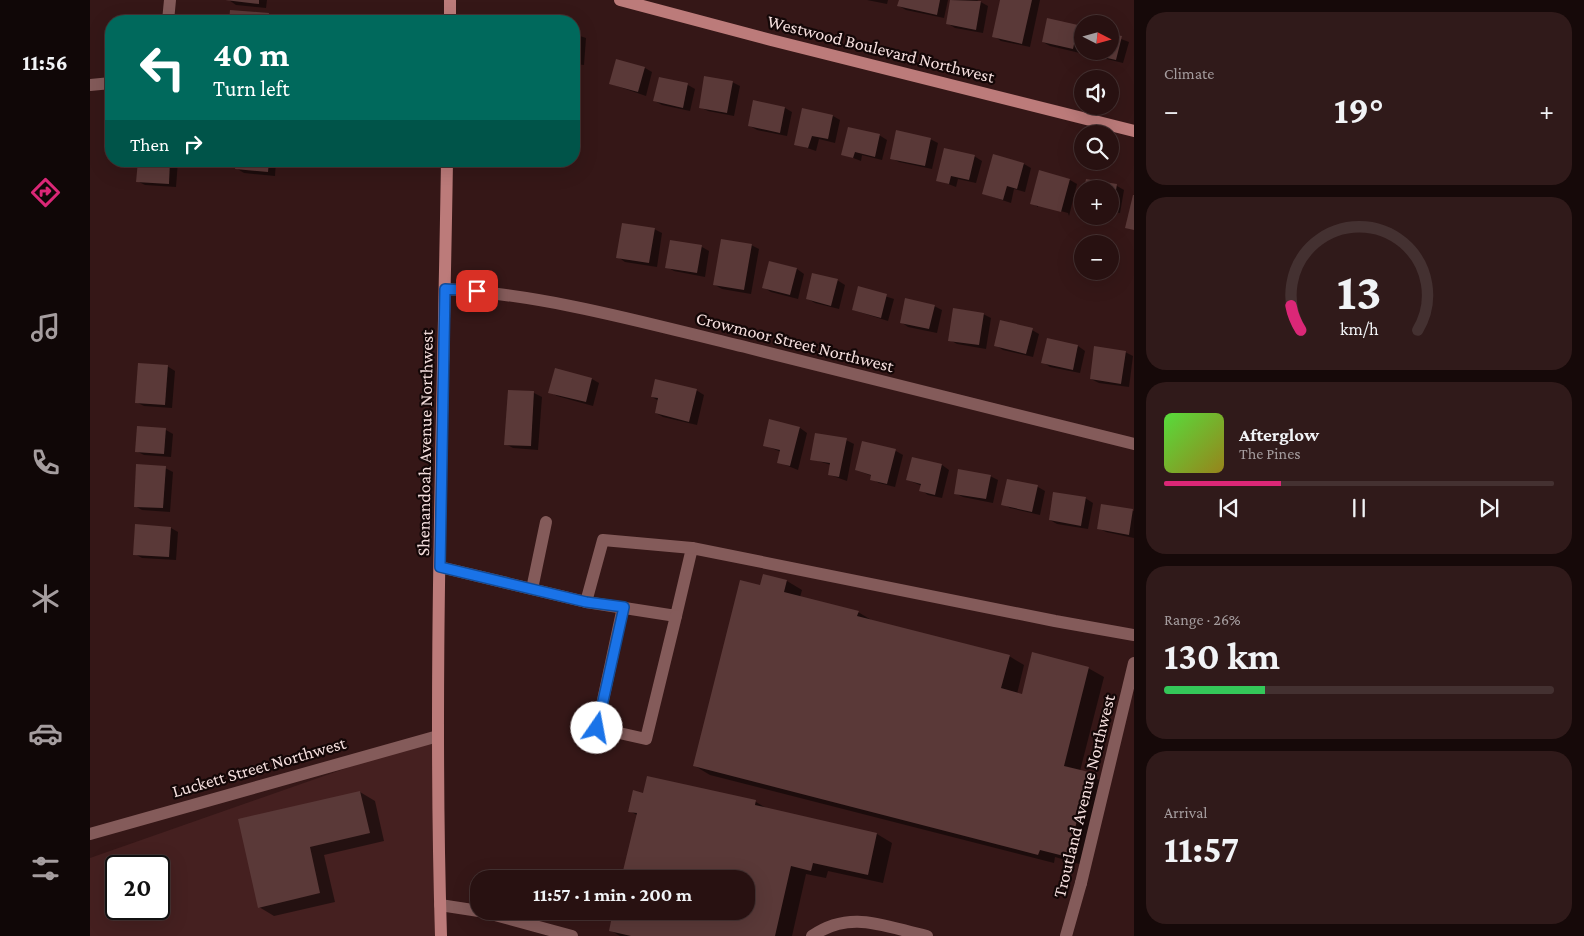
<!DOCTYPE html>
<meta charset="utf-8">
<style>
:root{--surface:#281111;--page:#301a1a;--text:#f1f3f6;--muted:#a59d9f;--line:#443131;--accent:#db2777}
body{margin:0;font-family:"Crimson Pro",serif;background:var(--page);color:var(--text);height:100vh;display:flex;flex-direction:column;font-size:19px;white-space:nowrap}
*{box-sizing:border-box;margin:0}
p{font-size:16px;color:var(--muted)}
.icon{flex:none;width:28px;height:28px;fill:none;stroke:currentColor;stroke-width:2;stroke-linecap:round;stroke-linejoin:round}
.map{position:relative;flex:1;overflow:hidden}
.details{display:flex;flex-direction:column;gap:12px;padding:12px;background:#160909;width:450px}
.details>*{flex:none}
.guide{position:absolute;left:15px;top:15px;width:475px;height:152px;border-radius:20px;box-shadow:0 5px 20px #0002,0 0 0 1px var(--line);background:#00695c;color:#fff;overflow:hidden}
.needle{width:32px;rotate:96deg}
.controls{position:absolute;left:984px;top:15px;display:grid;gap:10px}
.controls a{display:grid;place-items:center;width:45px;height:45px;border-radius:50%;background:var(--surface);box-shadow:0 5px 20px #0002,0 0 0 1px var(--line);font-size:25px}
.speed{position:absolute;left:15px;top:855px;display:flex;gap:10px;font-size:25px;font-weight:700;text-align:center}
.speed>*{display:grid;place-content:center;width:65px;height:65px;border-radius:50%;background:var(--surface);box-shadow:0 5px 20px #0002,0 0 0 1px var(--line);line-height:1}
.speed .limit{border:2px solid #111;border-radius:8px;background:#fff;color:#111}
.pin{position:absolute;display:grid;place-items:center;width:42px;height:42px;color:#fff;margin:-21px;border-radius:10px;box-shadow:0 2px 8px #0006}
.me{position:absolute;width:55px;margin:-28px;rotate:12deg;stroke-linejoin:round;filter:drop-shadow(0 0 4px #0008)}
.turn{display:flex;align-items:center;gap:18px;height:105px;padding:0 25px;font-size:22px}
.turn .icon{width:65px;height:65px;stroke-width:2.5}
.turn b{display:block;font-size:35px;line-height:42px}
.then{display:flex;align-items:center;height:48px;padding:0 25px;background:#0003;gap:10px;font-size:19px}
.big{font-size:38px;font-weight:700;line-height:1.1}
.details .widget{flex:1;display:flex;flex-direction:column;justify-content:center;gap:8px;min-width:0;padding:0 18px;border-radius:20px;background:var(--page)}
.details .dial{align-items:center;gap:0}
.dial svg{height:130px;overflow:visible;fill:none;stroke:var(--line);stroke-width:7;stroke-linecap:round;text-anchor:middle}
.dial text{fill:var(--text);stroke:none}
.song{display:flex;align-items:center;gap:15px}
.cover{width:60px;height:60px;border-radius:8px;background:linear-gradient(135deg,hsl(110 70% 55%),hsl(50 70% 35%))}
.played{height:5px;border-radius:2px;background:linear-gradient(90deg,var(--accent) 30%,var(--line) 30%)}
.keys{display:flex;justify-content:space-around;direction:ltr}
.heat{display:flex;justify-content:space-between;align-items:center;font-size:28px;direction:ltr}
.charge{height:8px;border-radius:4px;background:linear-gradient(90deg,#34c759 26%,var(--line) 0)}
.trip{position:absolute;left:380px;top:870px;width:285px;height:50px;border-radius:20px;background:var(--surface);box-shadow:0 5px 20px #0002,0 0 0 1px var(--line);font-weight:700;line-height:50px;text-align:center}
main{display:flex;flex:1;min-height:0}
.tabs{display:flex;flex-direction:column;width:90px;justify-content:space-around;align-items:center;background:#100707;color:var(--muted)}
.tabs .icon{width:35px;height:35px}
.tabs .on{color:var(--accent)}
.tabs b{font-size:22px;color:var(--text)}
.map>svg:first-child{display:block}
.built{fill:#452020;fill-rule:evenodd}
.shadow{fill:#0007}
.building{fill:#5a3938}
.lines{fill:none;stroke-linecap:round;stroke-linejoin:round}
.lane{stroke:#845b5a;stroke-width:12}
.street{stroke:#845b5a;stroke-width:12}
.secondary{stroke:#bc7b7a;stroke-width:12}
.route-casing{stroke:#114b97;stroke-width:12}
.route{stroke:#1a73e8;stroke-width:9}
.labels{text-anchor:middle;stroke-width:4.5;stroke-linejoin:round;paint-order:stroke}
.street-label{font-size:18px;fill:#f5dfde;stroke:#140707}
</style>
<main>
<nav class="tabs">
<b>11:56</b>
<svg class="icon on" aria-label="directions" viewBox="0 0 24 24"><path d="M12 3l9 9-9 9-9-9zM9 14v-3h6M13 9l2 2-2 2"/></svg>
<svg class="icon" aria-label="music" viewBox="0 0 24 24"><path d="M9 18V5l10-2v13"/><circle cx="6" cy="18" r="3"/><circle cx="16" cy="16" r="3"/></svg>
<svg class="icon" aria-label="phone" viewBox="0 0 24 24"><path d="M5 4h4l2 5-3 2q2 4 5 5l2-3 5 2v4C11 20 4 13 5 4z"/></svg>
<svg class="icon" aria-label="climate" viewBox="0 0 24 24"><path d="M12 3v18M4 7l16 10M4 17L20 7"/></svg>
<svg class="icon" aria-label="car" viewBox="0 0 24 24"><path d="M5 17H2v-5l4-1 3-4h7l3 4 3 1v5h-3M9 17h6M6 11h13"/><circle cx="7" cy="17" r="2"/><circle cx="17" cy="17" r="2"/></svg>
<svg class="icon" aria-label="filters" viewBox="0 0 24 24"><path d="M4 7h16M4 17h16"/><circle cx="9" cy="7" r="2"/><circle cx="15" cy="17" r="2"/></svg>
</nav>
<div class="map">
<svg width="1044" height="936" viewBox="0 0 1044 936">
<rect width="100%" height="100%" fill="#351717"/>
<path class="built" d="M348,736L352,936H0V858ZM26,866H69V909H26Z"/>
<g class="shadow">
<polygon points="139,0 177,0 176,8 146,5"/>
<polygon points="777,0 798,0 797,4"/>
<polygon points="810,0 858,0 854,18 816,10 809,6"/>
<polygon points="862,0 887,0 898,6 893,33 865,28 857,23"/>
<polygon points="912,0 950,0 940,47 911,41 904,36"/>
<polygon points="141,12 179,14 186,18 186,21 140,21"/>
<polygon points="988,26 992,29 990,53 960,46 953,42"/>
<polygon points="484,34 496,38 494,65 484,64"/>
<polygon points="1020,35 1039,42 1033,63 1004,56 997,52 1020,51"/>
<polygon points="555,68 562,72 556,96 521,84"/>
<polygon points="570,78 598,85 605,89 600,111 572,105 565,101"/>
<polygon points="642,82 650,86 644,116 618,111 610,107"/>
<polygon points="695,108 702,112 697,136 667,130 660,126"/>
<polygon points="743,116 750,120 745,143 729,139 726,151 705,144"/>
<polygon points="789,135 797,140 792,160 772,155 771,161 753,154"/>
<polygon points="840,139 848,143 842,169 809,162 801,158"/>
<polygon points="884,156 892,161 886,183 868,179 866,187 848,180"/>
<polygon points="49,161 88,161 86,187 55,185 47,181"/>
<polygon points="147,161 186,161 185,176 154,173 146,168"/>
<polygon points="934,164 941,168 935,192 924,189 921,203 894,194"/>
<polygon points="950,172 980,180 987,184 979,216 978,213 948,205 948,207 942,203"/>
<polygon points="997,180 1027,186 1034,190 1030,213 1020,211 1020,189"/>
<polygon points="564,229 572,233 567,267 535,262 528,257"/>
<polygon points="661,245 669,249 661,294 632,289 625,285"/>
<polygon points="612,247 619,251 615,277 584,271 577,267"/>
<polygon points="680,263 707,269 714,274 708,299 681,292 673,287"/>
<polygon points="747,280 755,285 749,309 725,303 718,299"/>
<polygon points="769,288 804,299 798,321 763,310"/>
<polygon points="844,306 852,310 847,333 818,327 811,322"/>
<polygon points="893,314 901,318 896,349 867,344 860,340"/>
<polygon points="942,330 949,334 943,357 913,350 905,345"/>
<polygon points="988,346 995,351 990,373 960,367 953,362"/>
<polygon points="1035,352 1043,356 1039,387 1009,383 1001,379"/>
<polygon points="77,366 85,371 82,408 54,406 46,402"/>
<polygon points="502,379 509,383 503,406 467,396 460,392"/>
<polygon points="606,390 614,395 607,425 573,417 566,413 569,401 562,397"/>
<polygon points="419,391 444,393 452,397 448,450 423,448 416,444"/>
<polygon points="680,421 710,428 717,433 708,470 688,462 691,452 674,445"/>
<polygon points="76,430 83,434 81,457 54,455 46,451"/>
<polygon points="756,440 764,444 757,481 740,475 741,465 722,459"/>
<polygon points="806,451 813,455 805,487 789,483 782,479 782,476 766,470"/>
<polygon points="823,458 852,465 859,470 852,498 838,495 831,490 832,486 818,480"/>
<polygon points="75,468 83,472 80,512 52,510 45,506"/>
<polygon points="900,476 908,480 903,503 873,497 865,493"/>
<polygon points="918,480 948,487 955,491 950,515 920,508 913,504"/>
<polygon points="995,498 1003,503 998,529 967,524 960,520"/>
<polygon points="1012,505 1044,511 1044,538 1016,532 1008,528"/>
<polygon points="81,528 88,532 86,560 52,558 45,554"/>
<polygon points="697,581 712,590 710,597 768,612 783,621 919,656 934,665 927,694 933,695 998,668 1014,677 990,771 1014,782 993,865 965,857 964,863 620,775 605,766 671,586"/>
<polygon points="270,792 285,801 294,841 234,855 245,902 184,916 169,907 149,820"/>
<polygon points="666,802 678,809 787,834 802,843 793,883 738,871 736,878 716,874 702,936 530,936 520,930 656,911 656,879 540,811"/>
</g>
<g class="building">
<polygon points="135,0 169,0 169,4"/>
<polygon points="809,0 850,0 847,15 807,6"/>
<polygon points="860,0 891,1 886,30 856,24"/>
<polygon points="910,0 942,0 932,44 902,37"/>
<polygon points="140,10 179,13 178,21 139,21"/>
<polygon points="957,18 988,25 983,49 952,42"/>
<polygon points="484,32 489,33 487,61 484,61"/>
<polygon points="1020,34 1032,36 1026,60 995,53 1020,51"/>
<polygon points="526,59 555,67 548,92 519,84"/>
<polygon points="614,76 643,81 637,113 609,108"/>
<polygon points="569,77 598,83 593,108 563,101"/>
<polygon points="663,100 695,107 690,133 658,126"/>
<polygon points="712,108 743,115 738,139 722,136 718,148 704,145"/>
<polygon points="758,127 790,134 785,157 765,152 763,158 751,155"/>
<polygon points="806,130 841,138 835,166 800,159"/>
<polygon points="854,148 885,155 879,180 861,176 859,184 846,181"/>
<polygon points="903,154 934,163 927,189 917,186 913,200 892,194"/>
<polygon points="48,161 80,161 79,184 46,182"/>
<polygon points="146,161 179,161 178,172 145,169"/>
<polygon points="949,170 980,179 971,212 940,204"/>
<polygon points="996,179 1027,184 1023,209 1020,209 1020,189 994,189"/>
<polygon points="1043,195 1044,195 1044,230 1035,228"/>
<polygon points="532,223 565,228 559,263 526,258"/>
<polygon points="631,239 662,244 654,290 623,285"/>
<polygon points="580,240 612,245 607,273 575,268"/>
<polygon points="679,261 707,268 700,295 672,288"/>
<polygon points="722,273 748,279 741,306 716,299"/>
<polygon points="768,286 797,294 791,318 762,310"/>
<polygon points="815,298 845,305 839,329 810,323"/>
<polygon points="863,308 894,313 889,345 858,341"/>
<polygon points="910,320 943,328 936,354 904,346"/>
<polygon points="957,338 988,345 983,370 951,363"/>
<polygon points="1004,346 1036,351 1031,384 1000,379"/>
<polygon points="48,363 78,365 75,405 45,403"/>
<polygon points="465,368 502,378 496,402 458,393"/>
<polygon points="565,379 607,389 599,422 565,413 568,398 561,397"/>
<polygon points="418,390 444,391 441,446 414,445"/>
<polygon points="679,419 710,427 700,466 687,463 690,450 673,446"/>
<polygon points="47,426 76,428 74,454 45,452"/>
<polygon points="725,433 757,438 749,477 738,475 740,463 720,460"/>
<polygon points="772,441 806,449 797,484 780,480 781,475 765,470"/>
<polygon points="822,457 852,464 845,495 829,491 831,484 816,480"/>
<polygon points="46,464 76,466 73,508 44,507"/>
<polygon points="868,469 901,475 896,499 864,494"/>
<polygon points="917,479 948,485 942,512 911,505"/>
<polygon points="963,492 996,497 991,526 959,520"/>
<polygon points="1011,504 1043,509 1039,535 1007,529"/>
<polygon points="45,524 81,527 79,557 43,555"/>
<polygon points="673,574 697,580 694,592 769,611 767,616 920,655 911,688 932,694 942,652 999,667 974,766 999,772 978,857 950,850 948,855 603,766 650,580 670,585"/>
<polygon points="557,776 666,800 665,805 787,833 778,875 723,863 721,871 701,866 685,936 541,936 519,931 523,911 656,911 656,879 531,879 547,813 538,812 543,790 553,793"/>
<polygon points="270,791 280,833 220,847 230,893 168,908 148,819"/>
</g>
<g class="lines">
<g class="lane">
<polyline points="350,567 496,602 586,616 602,548 965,621 1044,635"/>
<polyline points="442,589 456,522"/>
<polyline points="496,602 513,540 602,548"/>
<polyline points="533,607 507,728 556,739 586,616"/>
<polyline points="350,905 389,911"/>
<polyline points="390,911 482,936"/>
<path d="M722,936C761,909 795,927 837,936"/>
<polyline points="976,936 991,883"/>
</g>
<g class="street">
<polyline points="78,21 80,0"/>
<polyline points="0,85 21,83"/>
<path d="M355,289C459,295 559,324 659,348C787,380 916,412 1044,444"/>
<polyline points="0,834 348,736"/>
<polyline points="991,883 1044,663"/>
</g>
<g class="secondary">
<polyline points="530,0 681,40 1044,131"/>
<polyline points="360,21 360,0"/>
<path d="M351,936C343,678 353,419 357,161"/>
</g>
</g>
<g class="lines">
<defs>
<polyline id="route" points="387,291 355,289 350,567 496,602 534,607 507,728"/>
</defs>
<use href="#route" class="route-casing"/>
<use href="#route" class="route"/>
</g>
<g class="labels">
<g class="street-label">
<text transform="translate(791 49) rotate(14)" y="6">Westwood Boulevard Northwest</text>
<text transform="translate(705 342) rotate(14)" y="6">Crowmoor Street Northwest</text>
<text transform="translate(335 443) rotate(-89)" y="6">Shenandoah Avenue Northwest</text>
<text transform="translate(169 767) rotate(-16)" y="6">Luckett Street Northwest</text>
<text transform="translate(994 796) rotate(-76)" y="6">Troutland Avenue Northwest</text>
</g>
</g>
</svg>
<div class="controls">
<a><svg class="needle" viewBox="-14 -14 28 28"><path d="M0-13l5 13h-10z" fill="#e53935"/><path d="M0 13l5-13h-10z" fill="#a59d9f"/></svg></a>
<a><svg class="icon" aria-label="sound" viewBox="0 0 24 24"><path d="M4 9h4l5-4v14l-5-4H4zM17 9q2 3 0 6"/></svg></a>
<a><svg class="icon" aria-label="search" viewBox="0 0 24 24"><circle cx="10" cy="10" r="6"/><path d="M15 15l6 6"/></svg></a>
<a>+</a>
<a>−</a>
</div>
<div class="speed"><div class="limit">20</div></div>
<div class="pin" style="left:387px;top:291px;background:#d93025"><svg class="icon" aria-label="arrive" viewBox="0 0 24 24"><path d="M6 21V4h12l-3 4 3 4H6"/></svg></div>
<svg class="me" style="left:507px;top:728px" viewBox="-20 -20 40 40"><circle r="19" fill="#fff"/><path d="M0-13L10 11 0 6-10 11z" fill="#1a73e8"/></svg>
<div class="trip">11:57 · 1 min · 200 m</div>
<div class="guide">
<div class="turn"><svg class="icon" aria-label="left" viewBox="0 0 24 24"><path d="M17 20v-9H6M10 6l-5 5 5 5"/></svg><div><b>40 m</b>Turn left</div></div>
<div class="then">Then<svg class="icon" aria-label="right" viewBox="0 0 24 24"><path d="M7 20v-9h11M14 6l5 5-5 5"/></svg></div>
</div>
</div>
<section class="details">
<div class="widget"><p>Climate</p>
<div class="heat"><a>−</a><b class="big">19°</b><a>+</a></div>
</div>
<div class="widget dial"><svg viewBox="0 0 100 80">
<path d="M14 69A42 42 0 1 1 86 69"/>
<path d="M14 69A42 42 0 0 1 8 54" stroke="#db2777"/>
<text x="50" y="56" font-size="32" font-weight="700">13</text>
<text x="50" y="72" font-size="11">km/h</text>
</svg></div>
<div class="widget">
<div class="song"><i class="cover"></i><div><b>Afterglow</b><p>The Pines</p></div></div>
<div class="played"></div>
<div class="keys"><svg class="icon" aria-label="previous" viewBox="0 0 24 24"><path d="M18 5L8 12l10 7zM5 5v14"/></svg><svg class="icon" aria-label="pause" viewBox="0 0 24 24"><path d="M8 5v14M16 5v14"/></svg><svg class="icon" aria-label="next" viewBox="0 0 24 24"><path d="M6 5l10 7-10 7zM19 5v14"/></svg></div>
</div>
<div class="widget"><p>Range · 26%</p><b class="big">130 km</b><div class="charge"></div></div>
<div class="widget"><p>Arrival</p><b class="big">11:57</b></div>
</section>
</main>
